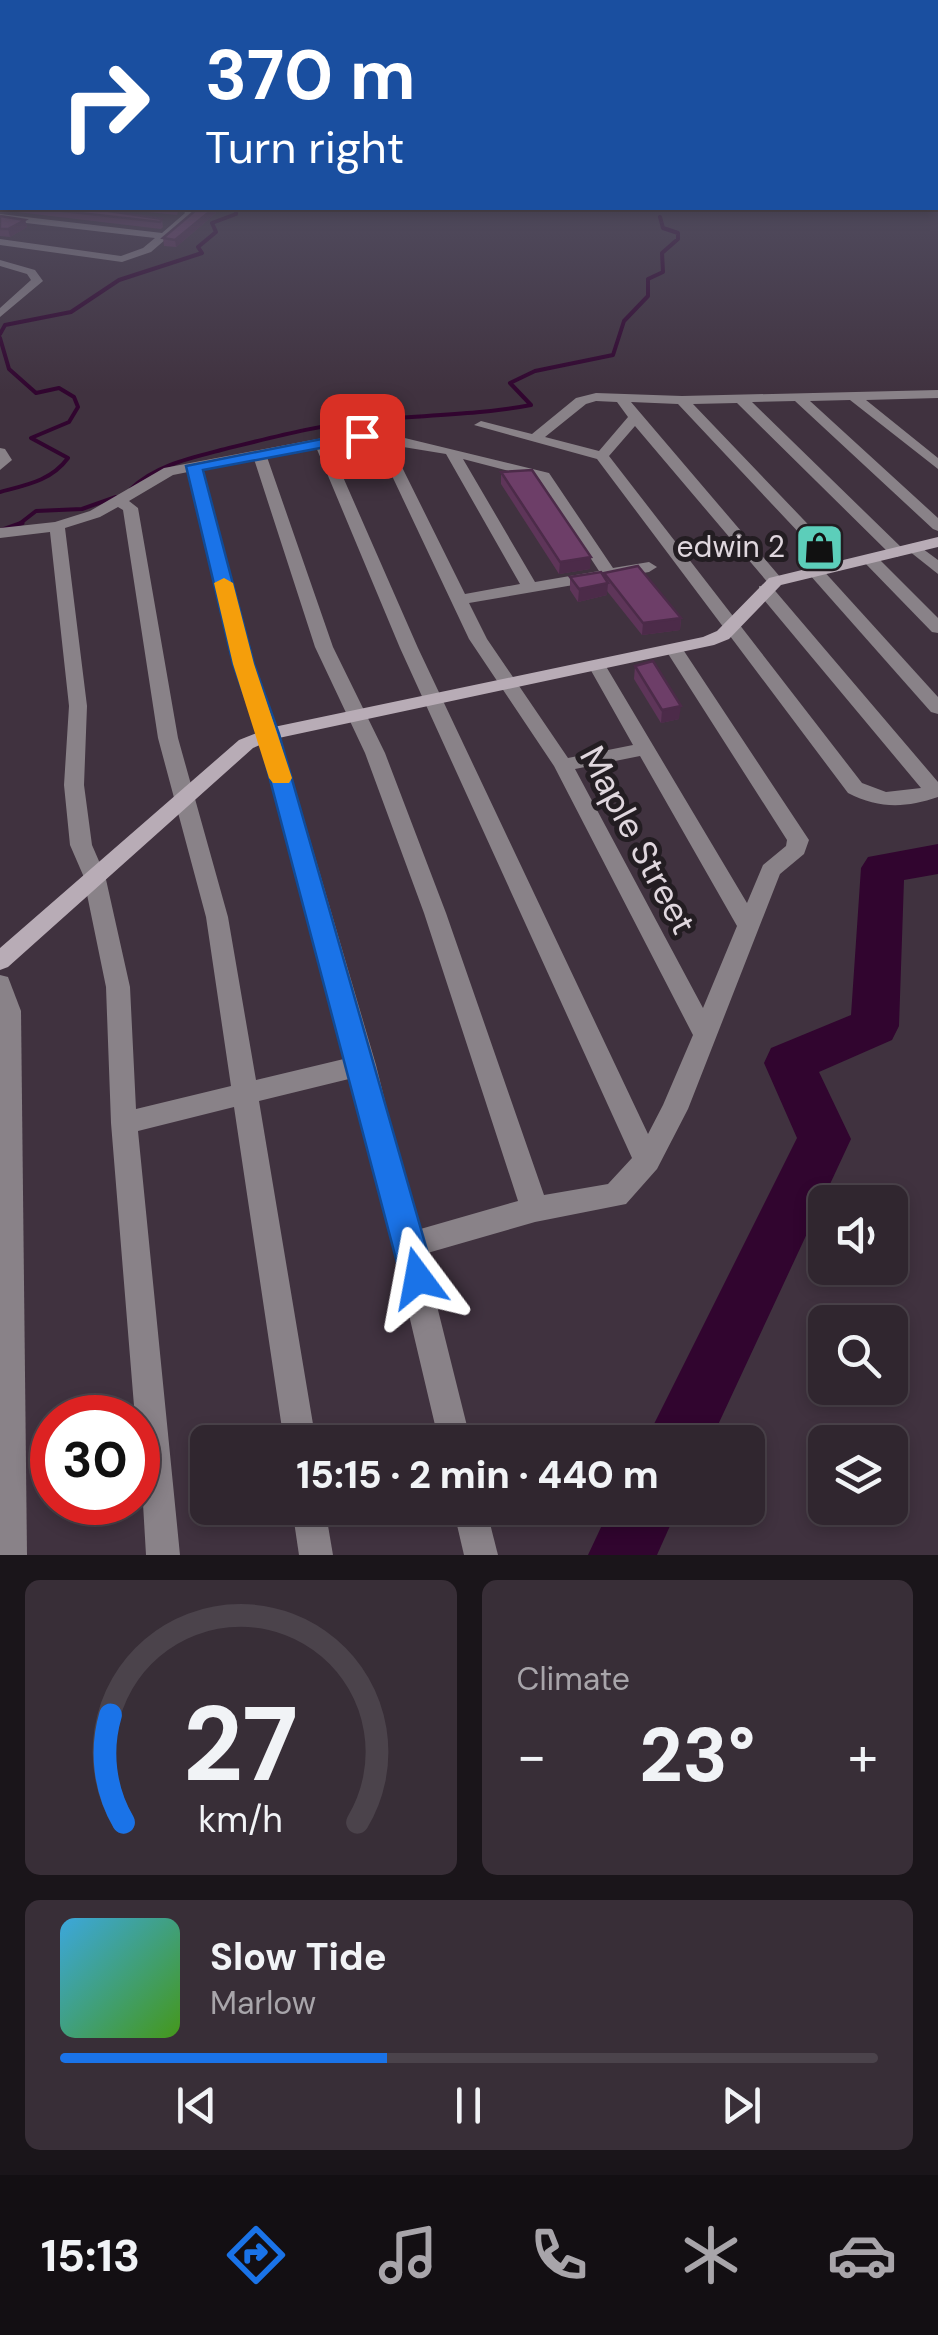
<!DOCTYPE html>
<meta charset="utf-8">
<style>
:root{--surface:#30262f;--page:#382e37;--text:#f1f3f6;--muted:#a8a5aa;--line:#4b434b;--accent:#1a73e8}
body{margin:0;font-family:"DM Sans",sans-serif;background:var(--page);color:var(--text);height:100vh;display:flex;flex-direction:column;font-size:38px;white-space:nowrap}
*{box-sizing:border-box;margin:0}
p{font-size:32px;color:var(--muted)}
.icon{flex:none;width:55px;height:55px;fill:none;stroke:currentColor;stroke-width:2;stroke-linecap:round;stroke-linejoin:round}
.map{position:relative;height:1555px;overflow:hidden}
.panel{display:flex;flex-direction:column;gap:25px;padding:25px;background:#1a151a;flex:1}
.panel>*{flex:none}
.top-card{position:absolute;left:0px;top:0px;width:940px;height:210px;box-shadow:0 5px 15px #0003,0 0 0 2px var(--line);background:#1a4fa0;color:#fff;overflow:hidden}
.buttons{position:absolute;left:808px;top:1185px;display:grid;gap:20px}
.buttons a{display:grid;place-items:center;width:100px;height:100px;border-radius:15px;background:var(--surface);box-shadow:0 5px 15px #0003,0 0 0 2px var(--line);font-size:50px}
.speed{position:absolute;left:30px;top:1395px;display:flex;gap:20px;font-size:50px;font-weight:700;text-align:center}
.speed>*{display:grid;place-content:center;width:130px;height:130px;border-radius:50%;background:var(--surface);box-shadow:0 5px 15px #0003,0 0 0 2px var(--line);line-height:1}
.speed .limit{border:15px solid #d22;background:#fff;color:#111}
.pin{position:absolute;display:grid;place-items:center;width:85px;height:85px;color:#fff;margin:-42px;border-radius:20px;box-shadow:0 5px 15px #0006}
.me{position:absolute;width:110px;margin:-55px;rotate:347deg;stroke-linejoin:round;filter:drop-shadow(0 0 8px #0008)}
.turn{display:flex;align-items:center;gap:35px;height:210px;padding:0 40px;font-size:45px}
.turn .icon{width:130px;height:130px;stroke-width:2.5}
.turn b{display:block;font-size:70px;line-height:85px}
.big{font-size:75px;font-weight:800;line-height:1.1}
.panel .card{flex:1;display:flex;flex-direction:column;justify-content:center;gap:15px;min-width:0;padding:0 35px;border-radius:15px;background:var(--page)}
.panel .dial{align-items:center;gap:0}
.dial svg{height:260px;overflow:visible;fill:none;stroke:var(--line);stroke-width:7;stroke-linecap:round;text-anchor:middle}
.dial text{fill:var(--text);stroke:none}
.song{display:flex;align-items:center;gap:30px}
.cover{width:120px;height:120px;border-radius:15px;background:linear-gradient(135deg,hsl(200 70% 55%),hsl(100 70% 35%))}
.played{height:10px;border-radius:5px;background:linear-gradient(90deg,var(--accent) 40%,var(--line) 40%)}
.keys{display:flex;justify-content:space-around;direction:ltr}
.heat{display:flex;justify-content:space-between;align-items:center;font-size:55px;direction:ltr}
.panel .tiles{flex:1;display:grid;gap:25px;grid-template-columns:1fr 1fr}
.card:last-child{grid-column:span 2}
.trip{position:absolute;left:190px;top:1425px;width:575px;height:100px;border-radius:15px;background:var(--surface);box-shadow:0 5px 15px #0003,0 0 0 2px var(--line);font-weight:800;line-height:100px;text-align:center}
.dock{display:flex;height:160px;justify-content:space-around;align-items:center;background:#130f13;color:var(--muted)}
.dock .icon{width:70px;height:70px}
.dock .current{color:var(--accent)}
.dock b{font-size:45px;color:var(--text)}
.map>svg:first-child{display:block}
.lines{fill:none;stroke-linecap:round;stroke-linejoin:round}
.stream-far1{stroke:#31052f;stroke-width:4}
.stream{stroke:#31052f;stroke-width:5}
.river{fill:#31052f;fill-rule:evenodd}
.street{fill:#898288;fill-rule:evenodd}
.secondary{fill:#b8acb6;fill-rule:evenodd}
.wall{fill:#5e3559}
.shaded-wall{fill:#4c2b49}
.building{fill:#6d3e68;stroke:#4c2b49;stroke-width:2.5}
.route{fill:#1a73e8;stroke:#114b97;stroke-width:2.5}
.slow{fill:#f59e0b}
.labels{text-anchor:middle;stroke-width:10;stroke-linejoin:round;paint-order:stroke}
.far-poi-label{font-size:30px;fill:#e0d7de;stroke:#231d22;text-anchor:end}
.street-label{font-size:35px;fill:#e0d7de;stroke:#231d22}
</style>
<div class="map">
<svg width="938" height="1555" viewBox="0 0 938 1555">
<rect width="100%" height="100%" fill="#40323f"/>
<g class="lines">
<g class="stream-far1">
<polyline points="0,334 5,325 71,312 119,280 202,253 198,247 216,232 212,223 236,214 236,208"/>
<path d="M0,338L9,369L36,393L59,388L74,397L78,407L69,422L31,438L68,458C51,481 26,485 0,492"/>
<path d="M131,489C154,466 190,458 221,450C270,438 321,424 371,420C425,415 477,415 531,405L510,383L535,371L613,355L624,321L648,296V279L663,272L662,253L678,239V233L663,228L660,217"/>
<polyline points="18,525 36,511 82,509 116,497"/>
</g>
<polyline class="stream" points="0,531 22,523"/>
<g class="river">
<polygon points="938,844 938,874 904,880 899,1026 892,1040 819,1072 851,1139 710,1442 645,1442 797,1138 764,1063 771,1048 851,1015 861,868 868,857"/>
<polygon points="610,1508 678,1508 657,1555 588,1555"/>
</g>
<g class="street">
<polygon points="182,208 192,208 195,214 151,252 122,262 0,245 0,239 121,256 143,248 155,238 0,220 0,214 162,233 185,213"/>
<polygon points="0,260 35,270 43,281 0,317 0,308 31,280 27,274 0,266"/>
<path d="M938,390V398L866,400L938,458V469L850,400L810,401L938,518V531L933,529L795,401L752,402L903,549L905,552L897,557L891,555L737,403L693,404L845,563L847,566L839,571L833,569L678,404L631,402L781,578V584H769L635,426L609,456L862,783L886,792L921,788L759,594V586H771L938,782V797C906,808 879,809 848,793L597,459L474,425L481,421L532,434L576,398L596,393L682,396ZM596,401L617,402L628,417L599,451L545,437L586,404Z"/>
<path d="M380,432L549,473L613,568L649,562L657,567L649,572L469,603L487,639L568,758L633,745L589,667L592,663H604L747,903L763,865L786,846L787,840L665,649L674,644L680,645L809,840L804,854L780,874L688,1109L657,1169L626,1204L535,1222L424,1254L471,1442H439L353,1078L259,1101L316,1442H284L234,1107L138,1131L180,1555H146L138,1418H135L111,1123L106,987L83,875L70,845L64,785L69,706L50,532L0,538V528L55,522L90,511L164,468L349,433L374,435ZM349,441L377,444L469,639L554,766L693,1035L663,1105L648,1134L418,648L329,445ZM391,445L446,454L520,584L465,594ZM316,447L400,648L632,1158L608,1184L544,1195L446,913L385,753L333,647L267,457ZM254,459L315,647L365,753L424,913L518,1201L417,1230L376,1065L279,734L253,664L202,469ZM463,459L539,479L599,571L535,582ZM188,472L235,664L259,734L348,1058L256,1080L228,917L178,738L138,508L129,501L173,475ZM118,507L123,510L158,738L206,917L231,1086L136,1109L130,987L105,875L92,845L84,785L87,706L65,528L100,517ZM640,756L737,926L703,1008L575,769Z"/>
<polygon points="0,448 5,449 12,460 0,470"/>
<polygon points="915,543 938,560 938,574 909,551 909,545"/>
<polygon points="870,554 876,556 938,618 938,633 932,632 864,562 864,556"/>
<polygon points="815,566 821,568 938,697 938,714 931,712 809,574 809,568"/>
<polygon points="0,975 8,977 21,1011 27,1555 0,1555"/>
<polygon points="292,1508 325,1508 333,1555 299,1555"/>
<polygon points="453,1508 486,1508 498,1555 464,1555"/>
</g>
<polygon class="secondary" points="938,537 938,547 781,585 729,639 714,645 274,739 253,748 8,967 0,970 0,948 239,740 269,728 703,637 717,631 769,578"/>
</g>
<g class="wall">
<polygon points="0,200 2,200 2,208 89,208 162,219 163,227 161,229 0,210 0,212"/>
<polygon points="108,208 179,208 177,215"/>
<polygon points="193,208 216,208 216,213 176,247 164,246 163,238 195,211"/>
<polygon points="0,216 25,220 27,227 10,237 0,236"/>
<polygon points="501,472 590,569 559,574 501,484"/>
<polygon points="604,573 681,618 680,630 642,635 607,591 607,595 578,602 570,590 570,577 604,576"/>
<polygon points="635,666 679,719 661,723 634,679"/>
</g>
<g class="shaded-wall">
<polygon points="214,208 216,208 216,213 176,247 175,240"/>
<polygon points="25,220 27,227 10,237 8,229"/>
<polygon points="591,557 590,569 559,574 560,562"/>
<polygon points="608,583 607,595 578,602 579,589"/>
<polygon points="681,618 680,630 642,635 643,623"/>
<polygon points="681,706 679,719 661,723 662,710"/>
</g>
<g class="building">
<polygon points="36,208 89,208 162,219 160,222"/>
<polygon points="196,208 214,208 175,240 163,238 196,210"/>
<polygon points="0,216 25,220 8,229 0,229"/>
<polygon points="532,470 591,557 560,562 501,472"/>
<polygon points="638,566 681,618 643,623 604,573"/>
<polygon points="601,572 608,583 579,589 570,577"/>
<polygon points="653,661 681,706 662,710 635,666"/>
</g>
<linearGradient id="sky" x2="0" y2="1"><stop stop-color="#231c23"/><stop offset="0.44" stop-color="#534f63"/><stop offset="1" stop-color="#534f63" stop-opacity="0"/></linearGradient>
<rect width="938" height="392" fill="url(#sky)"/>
<polygon class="route" points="362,431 370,436 368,439 203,470 254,664 279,734 435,1278 430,1289 418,1293 406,1289 401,1278 258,734 233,664 186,466"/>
<polygon class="slow" points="224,578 233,583 254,664 292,778 289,783 273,783 269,778 233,664 214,583"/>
<defs>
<symbol id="shop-square" viewBox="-11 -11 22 22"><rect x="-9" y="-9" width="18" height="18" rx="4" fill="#5cceba" stroke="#231d22"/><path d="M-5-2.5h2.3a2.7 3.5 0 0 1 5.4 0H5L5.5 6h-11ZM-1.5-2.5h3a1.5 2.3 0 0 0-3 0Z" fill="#111"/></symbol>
</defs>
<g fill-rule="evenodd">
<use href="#shop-square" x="792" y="520" width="55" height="55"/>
</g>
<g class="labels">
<g class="far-poi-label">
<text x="785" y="557">edwin 2</text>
</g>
<g class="street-label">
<text transform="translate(638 840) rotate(62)" y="12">Maple Street</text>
</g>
</g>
</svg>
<div class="buttons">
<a><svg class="icon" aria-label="sound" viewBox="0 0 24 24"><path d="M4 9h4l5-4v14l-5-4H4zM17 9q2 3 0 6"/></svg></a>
<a><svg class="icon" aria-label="search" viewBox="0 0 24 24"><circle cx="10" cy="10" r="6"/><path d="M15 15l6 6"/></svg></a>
<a><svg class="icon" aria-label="layers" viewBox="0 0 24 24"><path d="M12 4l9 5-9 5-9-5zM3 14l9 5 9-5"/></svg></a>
</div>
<div class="speed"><div class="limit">30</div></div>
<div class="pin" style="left:362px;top:436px;background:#d93025"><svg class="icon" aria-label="arrive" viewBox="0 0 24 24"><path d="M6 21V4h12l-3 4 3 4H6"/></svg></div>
<svg class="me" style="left:418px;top:1278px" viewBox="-20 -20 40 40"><path d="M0-17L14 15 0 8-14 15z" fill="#1a73e8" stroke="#fff" stroke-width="4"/></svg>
<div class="trip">15:15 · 2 min · 440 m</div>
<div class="top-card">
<div class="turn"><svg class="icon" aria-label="right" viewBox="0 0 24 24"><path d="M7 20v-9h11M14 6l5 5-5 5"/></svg><div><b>370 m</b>Turn right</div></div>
</div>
</div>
<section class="panel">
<div class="tiles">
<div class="card dial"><svg viewBox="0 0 100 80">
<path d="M14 69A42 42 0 1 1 86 69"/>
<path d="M14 69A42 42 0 0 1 10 36" stroke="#1a73e8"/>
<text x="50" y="56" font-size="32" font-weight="700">27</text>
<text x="50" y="72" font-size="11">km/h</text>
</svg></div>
<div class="card"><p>Climate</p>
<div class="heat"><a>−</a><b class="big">23°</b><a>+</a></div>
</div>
<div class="card">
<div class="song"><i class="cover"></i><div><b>Slow Tide</b><p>Marlow</p></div></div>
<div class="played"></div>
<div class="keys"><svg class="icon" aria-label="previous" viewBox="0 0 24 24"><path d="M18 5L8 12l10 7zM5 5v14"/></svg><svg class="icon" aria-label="pause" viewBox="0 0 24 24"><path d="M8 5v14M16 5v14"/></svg><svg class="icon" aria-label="next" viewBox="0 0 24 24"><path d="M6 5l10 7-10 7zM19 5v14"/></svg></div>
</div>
</div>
</section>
<nav class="dock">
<b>15:13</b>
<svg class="icon current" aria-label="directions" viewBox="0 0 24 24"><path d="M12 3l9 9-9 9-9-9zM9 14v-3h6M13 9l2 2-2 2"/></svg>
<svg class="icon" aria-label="music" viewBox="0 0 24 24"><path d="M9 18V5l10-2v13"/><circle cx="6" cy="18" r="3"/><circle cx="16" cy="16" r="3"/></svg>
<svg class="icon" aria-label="phone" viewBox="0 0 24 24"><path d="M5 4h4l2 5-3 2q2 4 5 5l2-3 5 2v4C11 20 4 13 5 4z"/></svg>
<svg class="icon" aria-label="climate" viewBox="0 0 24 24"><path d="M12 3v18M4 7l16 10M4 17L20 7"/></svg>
<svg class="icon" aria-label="car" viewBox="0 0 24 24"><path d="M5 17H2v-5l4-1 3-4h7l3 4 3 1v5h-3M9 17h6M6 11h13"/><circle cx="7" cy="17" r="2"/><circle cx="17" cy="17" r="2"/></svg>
</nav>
